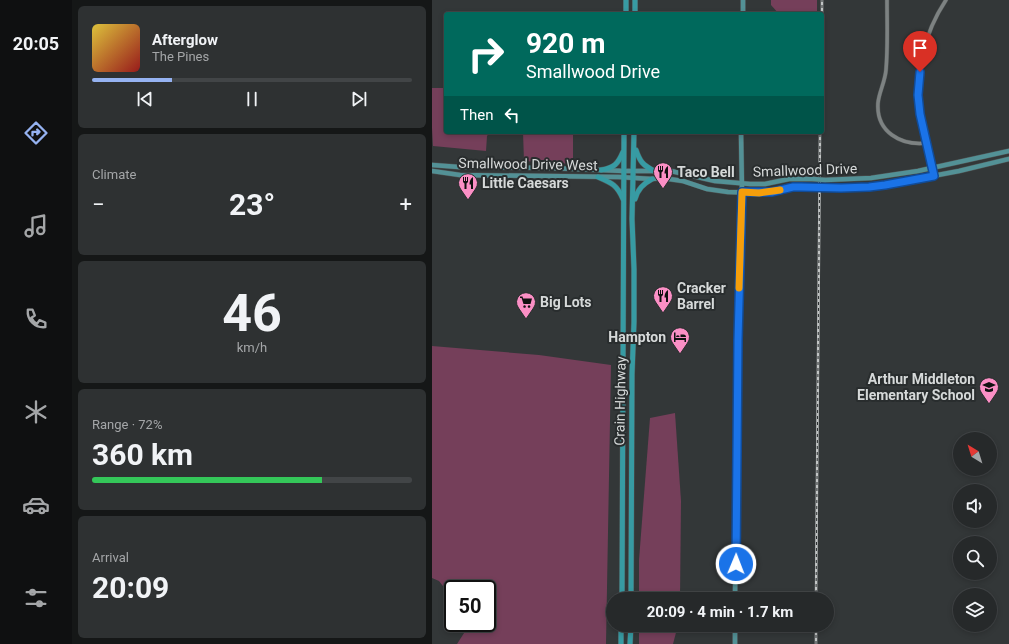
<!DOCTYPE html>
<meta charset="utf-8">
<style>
:root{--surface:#26292a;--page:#2e3132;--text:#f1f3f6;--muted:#a4a6a8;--line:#424547;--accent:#95b2f1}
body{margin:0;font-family:Roboto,sans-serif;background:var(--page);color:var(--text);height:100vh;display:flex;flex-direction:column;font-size:15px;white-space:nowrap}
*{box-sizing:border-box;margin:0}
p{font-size:13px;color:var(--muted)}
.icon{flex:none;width:22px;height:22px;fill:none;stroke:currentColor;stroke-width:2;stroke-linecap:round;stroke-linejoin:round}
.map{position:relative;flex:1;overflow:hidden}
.panel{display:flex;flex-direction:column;gap:6px;padding:6px;background:#151717;width:360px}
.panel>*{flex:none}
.banner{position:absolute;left:12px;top:12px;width:380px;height:122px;border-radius:4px;box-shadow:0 2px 6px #0003,0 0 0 1px var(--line);background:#00695c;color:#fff;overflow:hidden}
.needle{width:26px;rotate:322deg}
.controls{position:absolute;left:521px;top:432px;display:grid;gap:8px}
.controls a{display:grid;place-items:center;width:44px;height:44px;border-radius:50%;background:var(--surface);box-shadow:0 2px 6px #0003,0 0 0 1px var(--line);font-size:20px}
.speed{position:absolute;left:12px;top:580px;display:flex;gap:8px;font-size:20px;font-weight:700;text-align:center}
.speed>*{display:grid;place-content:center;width:52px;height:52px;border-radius:50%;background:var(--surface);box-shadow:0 2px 6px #0003,0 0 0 1px var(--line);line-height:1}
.speed .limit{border:2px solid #111;border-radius:6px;background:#fff;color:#111}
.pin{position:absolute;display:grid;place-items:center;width:34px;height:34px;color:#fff;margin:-41px -17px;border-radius:50% 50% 50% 0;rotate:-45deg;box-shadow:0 0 4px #0007}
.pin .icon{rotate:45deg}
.me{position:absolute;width:44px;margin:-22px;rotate:1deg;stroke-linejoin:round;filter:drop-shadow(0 0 3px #0008)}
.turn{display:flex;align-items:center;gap:14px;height:84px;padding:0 16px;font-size:18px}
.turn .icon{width:52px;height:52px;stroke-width:2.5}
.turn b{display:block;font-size:28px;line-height:34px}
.then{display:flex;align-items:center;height:38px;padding:0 16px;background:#0003;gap:8px;font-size:15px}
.big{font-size:30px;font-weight:700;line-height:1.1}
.panel .tile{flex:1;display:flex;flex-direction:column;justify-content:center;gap:6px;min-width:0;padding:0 14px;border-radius:6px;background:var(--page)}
.panel .dial{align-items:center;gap:0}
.dial b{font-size:52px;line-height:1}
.song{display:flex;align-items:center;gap:12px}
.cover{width:48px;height:48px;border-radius:6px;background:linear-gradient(135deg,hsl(50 70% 55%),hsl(0 70% 35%))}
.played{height:4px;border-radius:2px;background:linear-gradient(90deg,var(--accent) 25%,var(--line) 25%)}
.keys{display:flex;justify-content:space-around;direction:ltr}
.heat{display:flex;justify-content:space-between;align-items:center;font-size:22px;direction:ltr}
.charge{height:6px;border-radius:3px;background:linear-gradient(90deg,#34c759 72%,var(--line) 0)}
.trip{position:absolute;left:174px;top:592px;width:228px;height:40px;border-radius:20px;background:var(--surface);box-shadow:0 2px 6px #0003,0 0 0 1px var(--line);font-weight:700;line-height:40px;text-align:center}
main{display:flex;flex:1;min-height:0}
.tabs{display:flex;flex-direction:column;width:72px;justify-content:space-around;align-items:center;background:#0f1011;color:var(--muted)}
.tabs .icon{width:28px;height:28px}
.tabs .current{color:var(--accent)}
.tabs b{font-size:18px;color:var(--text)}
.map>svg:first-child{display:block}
.green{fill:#753f5a}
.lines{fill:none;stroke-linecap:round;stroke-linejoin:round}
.minor-casing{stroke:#4f5353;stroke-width:4.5}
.major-casing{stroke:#4f5353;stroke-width:5.5}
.highway-casing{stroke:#4f5353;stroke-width:6}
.minor{stroke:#7d8282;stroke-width:3.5}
.major{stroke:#539196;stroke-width:4.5}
.highway{stroke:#379ba3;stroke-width:5}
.rail-casing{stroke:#c1c4c4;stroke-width:2.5}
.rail{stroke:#292d2e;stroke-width:1;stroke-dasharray:3;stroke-linecap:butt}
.major-bridge-casing{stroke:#4f5353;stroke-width:5.5;stroke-linecap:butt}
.major-bridge{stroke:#539196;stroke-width:4.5}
.route-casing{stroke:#114b97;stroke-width:10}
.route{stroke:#1a73e8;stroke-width:7}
.slow{stroke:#f59e0b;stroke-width:7}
.labels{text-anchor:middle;stroke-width:4;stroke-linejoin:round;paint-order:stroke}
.street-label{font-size:14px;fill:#d6d9d9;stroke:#292d2e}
.poi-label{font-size:14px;font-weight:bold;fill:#d6d9d9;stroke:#292d2e;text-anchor:start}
</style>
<main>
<nav class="tabs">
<b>20:05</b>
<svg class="icon current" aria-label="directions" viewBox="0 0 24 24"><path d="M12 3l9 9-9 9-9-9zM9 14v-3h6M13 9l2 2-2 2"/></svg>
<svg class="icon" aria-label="music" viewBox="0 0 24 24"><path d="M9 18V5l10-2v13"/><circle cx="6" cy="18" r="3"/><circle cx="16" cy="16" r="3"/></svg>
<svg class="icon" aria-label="phone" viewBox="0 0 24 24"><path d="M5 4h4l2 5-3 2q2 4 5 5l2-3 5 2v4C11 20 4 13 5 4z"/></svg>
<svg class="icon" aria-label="climate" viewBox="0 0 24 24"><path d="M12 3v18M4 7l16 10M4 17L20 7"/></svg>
<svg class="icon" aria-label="car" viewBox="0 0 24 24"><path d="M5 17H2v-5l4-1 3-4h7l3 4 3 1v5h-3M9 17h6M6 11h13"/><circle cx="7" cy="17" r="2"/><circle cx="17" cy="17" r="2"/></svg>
<svg class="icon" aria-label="filters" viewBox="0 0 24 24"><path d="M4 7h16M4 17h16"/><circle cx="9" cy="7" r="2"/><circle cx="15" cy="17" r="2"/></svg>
</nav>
<section class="panel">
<div class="tile">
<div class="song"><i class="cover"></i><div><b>Afterglow</b><p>The Pines</p></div></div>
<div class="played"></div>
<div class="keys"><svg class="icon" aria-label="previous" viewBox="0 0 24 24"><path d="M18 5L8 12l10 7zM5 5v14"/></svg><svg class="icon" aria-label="pause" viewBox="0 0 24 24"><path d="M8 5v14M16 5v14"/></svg><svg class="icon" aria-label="next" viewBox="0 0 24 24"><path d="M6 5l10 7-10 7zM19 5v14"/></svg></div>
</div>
<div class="tile"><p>Climate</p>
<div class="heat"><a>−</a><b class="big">23°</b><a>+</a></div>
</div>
<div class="tile dial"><b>46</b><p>km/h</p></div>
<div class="tile"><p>Range · 72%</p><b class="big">360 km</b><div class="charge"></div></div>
<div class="tile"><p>Arrival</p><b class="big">20:09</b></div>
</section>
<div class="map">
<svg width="577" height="644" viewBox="0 0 577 644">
<rect width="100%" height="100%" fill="#333738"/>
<g class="green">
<polygon points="339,0 385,0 385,14 347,14 339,5"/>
<polygon points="0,88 14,88 14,132 58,132 55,136 54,151 1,146 0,128"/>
<polygon points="91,132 141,132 141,164 92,161"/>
<polygon points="0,346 107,355 179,365 174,644 25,644 34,630 34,623 55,623 55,589 21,589 21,599 7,581 0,578"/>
<polygon points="243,413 249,501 248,599 207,599 207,560 218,418"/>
<polygon points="207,625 246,625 241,644 207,644"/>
</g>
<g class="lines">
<defs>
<g id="minor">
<path d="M455,0C455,23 456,47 454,70C453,82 447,92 446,103C444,132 469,146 495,143"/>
<path d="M502,176C499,165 497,153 495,142C492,132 489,123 488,112C483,73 492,33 514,0"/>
</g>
<g id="major">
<polyline points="311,14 311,0"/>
<polyline points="0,165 27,167 118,168 192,171 239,171 283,181 318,184 333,184 357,179 381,179"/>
<polyline points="0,171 28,175 187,177 220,179 230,178 251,181 275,189 296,192 327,193 340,192 365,187 381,188"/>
<polyline points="393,180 439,178 486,171 577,151"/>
<polyline points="393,188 425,188 453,185 527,171 577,159"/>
<polyline points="303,599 306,340 310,192 309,132"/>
<polyline points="303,644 303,625"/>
</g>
<g id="highway">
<polyline points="194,14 194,0"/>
<polyline points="203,14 203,0"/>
<path d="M204,150C208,162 211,165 222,171"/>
<path d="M169,170C182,168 186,164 191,152"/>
<path d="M166,177C180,183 185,185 191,199"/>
<path d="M203,199C206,189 211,184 220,179"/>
<polyline points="190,599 192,132"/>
<polyline points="199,599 200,374 202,322 202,269 200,219 202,132"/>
<polyline points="189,644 189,625"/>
<polyline points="198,644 199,625"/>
</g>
</defs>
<use href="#minor" class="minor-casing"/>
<use href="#major" class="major-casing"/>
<use href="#highway" class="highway-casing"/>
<use href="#minor" class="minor"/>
<use href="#major" class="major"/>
<use href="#highway" class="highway"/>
<defs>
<g id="rail">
<polyline points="390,14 390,0"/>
<polyline points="384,599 388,132"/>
<polyline points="384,644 384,625"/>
</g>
</defs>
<use href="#rail" class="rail-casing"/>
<use href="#rail" class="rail"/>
<defs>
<g id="major-bridge">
<polyline points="381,179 393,180"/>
<polyline points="381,188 393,188"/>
</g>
</defs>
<use href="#major-bridge" class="major-bridge-casing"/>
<use href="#major-bridge" class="major-bridge"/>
</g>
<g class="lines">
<defs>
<polyline id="route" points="304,564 306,340 310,192 340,192 361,187 369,187 409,188 437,187 453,185 502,176 488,114 486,95 488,72"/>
</defs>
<use href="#route" class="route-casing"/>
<use href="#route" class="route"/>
<polyline class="slow" points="307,288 310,192 327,193 348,190"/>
</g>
<defs>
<symbol id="restaurant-pin" viewBox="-11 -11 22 30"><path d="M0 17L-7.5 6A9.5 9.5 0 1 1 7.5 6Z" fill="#fb8fc5" stroke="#292d2e"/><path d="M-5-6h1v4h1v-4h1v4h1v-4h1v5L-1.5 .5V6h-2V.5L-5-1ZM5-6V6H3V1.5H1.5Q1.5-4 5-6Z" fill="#111"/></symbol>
<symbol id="supermarket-pin" viewBox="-11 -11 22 30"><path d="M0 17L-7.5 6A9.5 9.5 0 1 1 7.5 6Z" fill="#fb8fc5" stroke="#292d2e"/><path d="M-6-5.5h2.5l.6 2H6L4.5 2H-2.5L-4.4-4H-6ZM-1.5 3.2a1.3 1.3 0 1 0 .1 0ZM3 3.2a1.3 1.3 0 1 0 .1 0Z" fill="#111"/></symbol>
<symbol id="hotel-pin" viewBox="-11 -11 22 30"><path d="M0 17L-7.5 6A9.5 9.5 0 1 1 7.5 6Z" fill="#fb8fc5" stroke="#292d2e"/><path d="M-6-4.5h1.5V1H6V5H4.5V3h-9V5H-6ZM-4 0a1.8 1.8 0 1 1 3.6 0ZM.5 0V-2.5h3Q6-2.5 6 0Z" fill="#111"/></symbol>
<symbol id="school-pin" viewBox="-11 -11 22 30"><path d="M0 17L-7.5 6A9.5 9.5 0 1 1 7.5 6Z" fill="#fb8fc5" stroke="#292d2e"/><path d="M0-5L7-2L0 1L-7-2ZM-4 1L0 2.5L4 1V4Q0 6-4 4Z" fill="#111"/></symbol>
</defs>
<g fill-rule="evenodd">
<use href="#restaurant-pin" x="220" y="161" width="22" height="30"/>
<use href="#restaurant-pin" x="25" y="172" width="22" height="30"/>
<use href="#restaurant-pin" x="220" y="285" width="22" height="30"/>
<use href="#supermarket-pin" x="83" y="291" width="22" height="30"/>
<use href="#hotel-pin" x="237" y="326" width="22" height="30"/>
<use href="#school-pin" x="546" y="376" width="22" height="30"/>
</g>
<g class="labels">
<g class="street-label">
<text transform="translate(96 164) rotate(1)" y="5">Smallwood Drive West</text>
<text transform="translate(373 170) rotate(-2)" y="5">Smallwood Drive</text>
<text transform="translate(188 401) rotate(-89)" y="5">Crain Highway</text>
</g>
<g class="poi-label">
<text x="245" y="177">Taco Bell</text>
<text x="50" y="188">Little Caesars</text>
<text x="245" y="293">Cracker<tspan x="245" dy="16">Barrel</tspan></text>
<text x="108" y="307">Big Lots</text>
<text x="234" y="342" text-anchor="end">Hampton</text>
<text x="543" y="384" text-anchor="end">Arthur Middleton<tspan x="543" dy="16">Elementary School</tspan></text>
</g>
</g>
</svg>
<div class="controls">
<a><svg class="needle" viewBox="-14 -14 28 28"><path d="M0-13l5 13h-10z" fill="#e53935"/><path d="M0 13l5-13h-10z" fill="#a4a6a8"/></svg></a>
<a><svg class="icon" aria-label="sound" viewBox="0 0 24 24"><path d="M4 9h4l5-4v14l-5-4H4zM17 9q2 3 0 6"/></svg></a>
<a><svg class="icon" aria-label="search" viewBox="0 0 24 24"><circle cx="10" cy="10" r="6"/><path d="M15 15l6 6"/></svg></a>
<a><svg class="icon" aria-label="layers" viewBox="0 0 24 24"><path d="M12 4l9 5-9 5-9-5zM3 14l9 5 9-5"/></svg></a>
</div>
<div class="speed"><div class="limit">50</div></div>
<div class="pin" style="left:488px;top:72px;background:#d93025"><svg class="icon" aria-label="arrive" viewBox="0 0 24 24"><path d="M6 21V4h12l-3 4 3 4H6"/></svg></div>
<svg class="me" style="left:304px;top:564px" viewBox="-20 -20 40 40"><circle r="17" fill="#1a73e8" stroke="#fff" stroke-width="3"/><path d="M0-11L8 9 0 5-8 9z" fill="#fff"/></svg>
<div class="trip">20:09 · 4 min · 1.7 km</div>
<div class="banner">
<div class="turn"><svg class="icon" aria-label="right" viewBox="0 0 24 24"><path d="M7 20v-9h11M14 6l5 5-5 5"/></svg><div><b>920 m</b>Smallwood Drive</div></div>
<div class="then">Then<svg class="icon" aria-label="left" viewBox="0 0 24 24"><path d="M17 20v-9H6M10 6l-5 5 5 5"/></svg></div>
</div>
</div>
</main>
